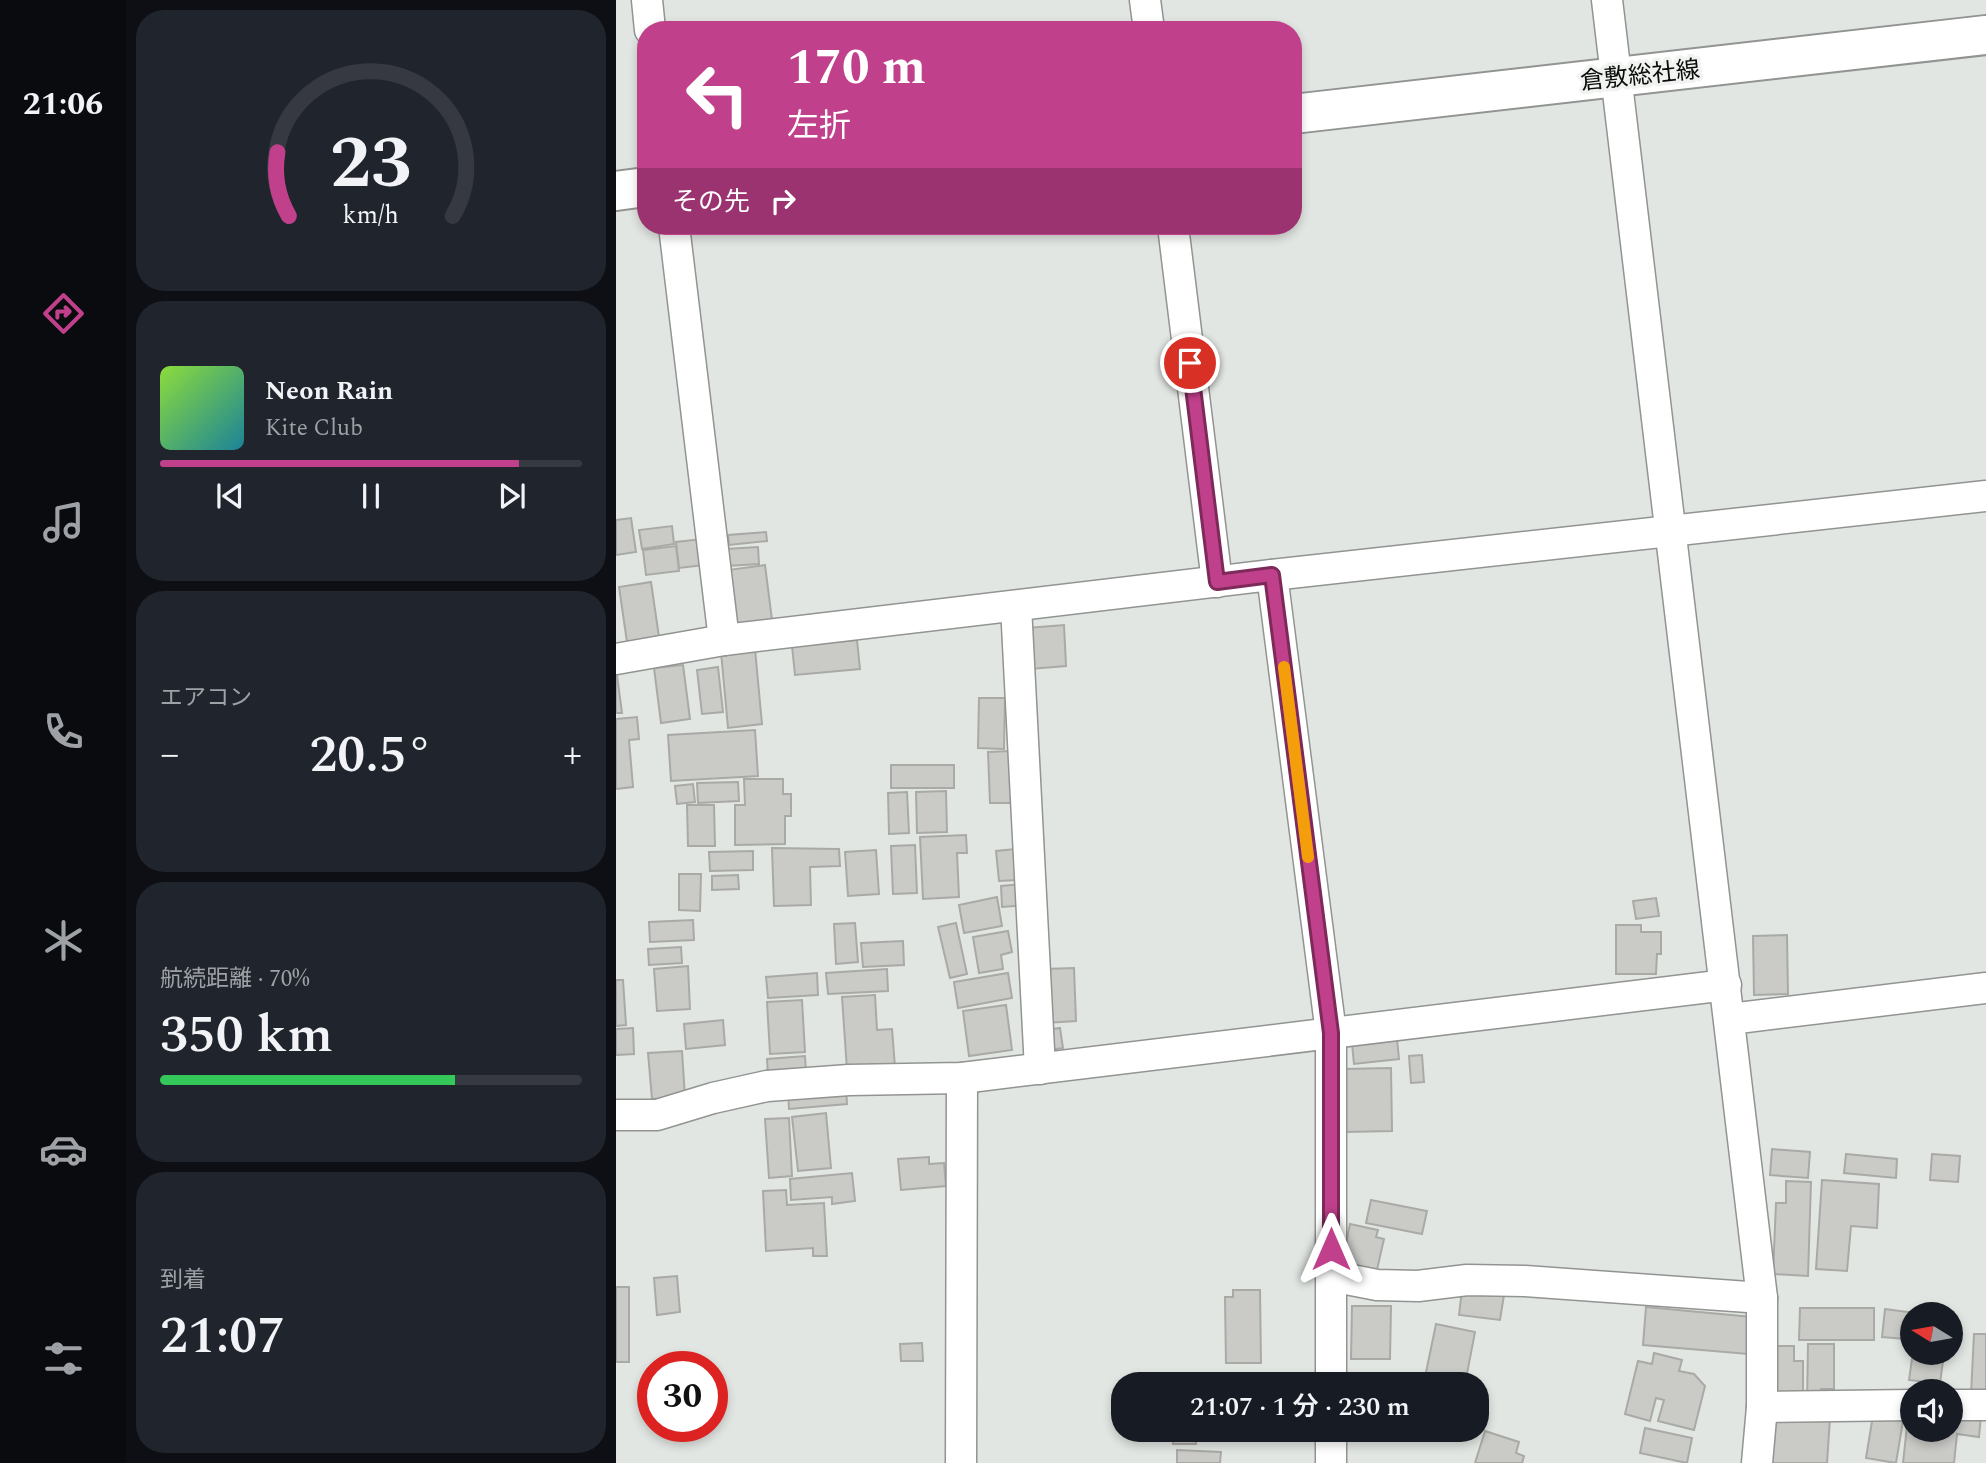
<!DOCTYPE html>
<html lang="ja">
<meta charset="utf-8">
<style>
:root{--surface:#171b24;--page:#20242c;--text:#f1f3f6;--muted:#9ea1a6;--line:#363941;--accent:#c1408b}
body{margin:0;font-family:Spectral,"Noto Sans JP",serif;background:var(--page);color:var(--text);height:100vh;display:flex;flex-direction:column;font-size:26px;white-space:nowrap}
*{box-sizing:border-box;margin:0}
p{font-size:23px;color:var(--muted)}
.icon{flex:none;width:38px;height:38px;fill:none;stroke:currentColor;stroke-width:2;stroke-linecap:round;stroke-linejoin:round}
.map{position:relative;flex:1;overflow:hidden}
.drawer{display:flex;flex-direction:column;gap:10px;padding:10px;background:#0d0f14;width:490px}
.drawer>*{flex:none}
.hud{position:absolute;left:21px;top:21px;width:665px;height:214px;border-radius:28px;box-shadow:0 4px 10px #0003;background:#c1408b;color:#fff;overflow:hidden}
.needle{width:46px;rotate:281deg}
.buttons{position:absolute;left:1284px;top:1302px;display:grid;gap:14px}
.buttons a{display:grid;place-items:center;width:63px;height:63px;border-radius:50%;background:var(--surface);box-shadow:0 4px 10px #0003;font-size:35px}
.speed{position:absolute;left:21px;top:1351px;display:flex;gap:14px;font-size:35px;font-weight:700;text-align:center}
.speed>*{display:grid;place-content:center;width:91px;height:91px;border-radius:50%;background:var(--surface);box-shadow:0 4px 10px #0003;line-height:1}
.speed .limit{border:10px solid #d22;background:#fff;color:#111}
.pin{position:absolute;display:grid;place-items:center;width:60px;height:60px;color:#fff;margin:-30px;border:4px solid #fff;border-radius:50%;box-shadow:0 2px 7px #0007}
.me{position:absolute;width:77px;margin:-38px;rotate:0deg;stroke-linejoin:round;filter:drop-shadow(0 0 5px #0008)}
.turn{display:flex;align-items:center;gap:24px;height:147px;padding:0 35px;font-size:32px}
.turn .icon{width:91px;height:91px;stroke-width:2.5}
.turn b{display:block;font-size:49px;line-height:60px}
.then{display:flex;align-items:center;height:66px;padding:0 35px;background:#0003;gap:14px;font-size:26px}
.big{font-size:52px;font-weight:600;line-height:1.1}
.drawer .card{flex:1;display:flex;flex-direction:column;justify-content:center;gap:10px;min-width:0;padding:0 24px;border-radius:28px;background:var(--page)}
.drawer .dial{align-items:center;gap:0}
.dial svg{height:182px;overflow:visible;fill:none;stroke:var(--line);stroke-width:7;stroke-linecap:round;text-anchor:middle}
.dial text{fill:var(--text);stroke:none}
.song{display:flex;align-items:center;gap:21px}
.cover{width:84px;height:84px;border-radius:10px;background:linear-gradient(135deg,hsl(90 70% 55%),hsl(190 70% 35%))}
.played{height:7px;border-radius:4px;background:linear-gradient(90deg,var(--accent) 85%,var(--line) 85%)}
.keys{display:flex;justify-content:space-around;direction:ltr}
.heat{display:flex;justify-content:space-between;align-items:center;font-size:38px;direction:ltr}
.charge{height:10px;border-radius:5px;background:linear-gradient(90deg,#34c759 70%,var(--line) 0)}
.trip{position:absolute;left:495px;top:1372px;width:378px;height:70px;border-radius:28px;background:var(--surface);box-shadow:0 4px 10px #0003;font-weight:600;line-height:70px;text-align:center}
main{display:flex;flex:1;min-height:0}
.tabs{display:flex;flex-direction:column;width:126px;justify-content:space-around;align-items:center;background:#090b0e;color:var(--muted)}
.tabs .icon{width:49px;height:49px}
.tabs .on{color:var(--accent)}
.tabs b{font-size:32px;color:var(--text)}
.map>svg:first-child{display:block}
.building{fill:#cacbc7;stroke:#a9aaa6;stroke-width:2}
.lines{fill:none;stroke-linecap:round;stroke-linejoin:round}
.minor-casing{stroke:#919491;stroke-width:33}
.major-casing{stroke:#919491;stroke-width:42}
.minor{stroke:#fff;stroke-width:30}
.major{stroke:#fff;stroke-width:38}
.route-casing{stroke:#7d2a5a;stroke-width:18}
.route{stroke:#c1408b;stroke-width:12}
.slow{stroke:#f59e0b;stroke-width:12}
.labels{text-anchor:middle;stroke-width:7;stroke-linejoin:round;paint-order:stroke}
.street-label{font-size:24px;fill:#0b0c0b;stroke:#f0f3f0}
</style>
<main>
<nav class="tabs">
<b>21:06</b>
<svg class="icon on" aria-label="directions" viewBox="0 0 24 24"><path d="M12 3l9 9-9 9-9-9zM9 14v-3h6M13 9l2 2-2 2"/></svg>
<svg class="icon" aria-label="music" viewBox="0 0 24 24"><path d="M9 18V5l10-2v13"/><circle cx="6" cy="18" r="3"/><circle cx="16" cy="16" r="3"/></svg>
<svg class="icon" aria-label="phone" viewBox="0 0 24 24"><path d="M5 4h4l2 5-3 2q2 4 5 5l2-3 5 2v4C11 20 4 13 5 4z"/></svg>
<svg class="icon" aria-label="climate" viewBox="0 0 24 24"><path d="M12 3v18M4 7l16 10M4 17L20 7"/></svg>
<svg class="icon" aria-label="car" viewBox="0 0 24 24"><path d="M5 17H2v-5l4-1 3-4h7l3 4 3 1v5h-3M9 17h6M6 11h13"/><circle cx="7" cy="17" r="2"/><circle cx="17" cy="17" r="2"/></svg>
<svg class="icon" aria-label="filters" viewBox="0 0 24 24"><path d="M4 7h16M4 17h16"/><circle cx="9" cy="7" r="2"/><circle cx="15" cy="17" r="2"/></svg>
</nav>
<section class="drawer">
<div class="card dial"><svg viewBox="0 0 100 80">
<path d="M14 69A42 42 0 1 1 86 69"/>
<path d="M14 69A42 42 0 0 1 9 41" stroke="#c1408b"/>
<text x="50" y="56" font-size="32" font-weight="700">23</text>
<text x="50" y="72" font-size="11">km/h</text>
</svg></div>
<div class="card">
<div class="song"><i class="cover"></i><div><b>Neon Rain</b><p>Kite Club</p></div></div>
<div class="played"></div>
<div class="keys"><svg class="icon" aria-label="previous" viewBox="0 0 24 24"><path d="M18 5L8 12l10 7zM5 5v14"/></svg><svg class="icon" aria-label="pause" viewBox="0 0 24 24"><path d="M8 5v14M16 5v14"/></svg><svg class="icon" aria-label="next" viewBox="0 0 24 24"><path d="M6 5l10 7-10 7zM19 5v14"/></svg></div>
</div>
<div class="card"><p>エアコン</p>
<div class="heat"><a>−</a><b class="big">20.5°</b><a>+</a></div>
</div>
<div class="card"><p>航続距離 · 70%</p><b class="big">350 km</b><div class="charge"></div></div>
<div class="card"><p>到着</p><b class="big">21:07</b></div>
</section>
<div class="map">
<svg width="1370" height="1463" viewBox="0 0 1370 1463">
<rect width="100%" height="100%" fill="#e2e6e2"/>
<g class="building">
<polygon points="15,518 20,552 0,555 0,520"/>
<polygon points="56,526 58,544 26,549 23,530"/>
<polygon points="150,532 151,541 113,545 112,535"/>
<polygon points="86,539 88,565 63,568 60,542"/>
<polygon points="60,546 63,571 30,575 27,550"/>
<polygon points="142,547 143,564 111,566 110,549"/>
<polygon points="149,565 156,620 119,625 112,570"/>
<polygon points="35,582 43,637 11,642 3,587"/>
<polygon points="448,625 450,666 414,669 411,628"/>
<polygon points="241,640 244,669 179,675 176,646"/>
<polygon points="139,649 146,724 112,728 105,652"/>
<polygon points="67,665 74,719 45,723 38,668"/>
<polygon points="102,667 107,712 86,714 81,670"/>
<polygon points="1,675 6,713 0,713 0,676"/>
<polygon points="363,698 389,698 388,749 362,748"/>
<polygon points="21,717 23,739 13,740 17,787 0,789 0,719"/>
<polygon points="139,730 142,776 55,781 52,735"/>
<polygon points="394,751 395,803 374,803 372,752"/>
<rect x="275" y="765" width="63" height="23"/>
<polygon points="128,779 167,779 167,794 175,794 175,816 169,816 169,844 119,845 119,805 129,805"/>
<polygon points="122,782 123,801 82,803 81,783"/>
<polygon points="77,784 79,802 61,804 59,786"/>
<polygon points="330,791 331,832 301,833 300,792"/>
<polygon points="291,792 293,833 273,834 272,793"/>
<polygon points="71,805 98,805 99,846 72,846"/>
<polygon points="350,835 351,853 341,853 343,897 307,899 304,837"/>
<polygon points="299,845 301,893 277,894 275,846"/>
<polygon points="156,848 223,849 224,866 194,867 195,905 158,906"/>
<polygon points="399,849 402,880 383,881 380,851"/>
<polygon points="260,850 263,894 232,896 229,852"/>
<polygon points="137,851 137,870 94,871 93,852"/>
<polygon points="63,874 85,874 84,911 63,910"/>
<polygon points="122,875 123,889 96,890 96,876"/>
<polygon points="409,884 411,905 386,907 385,886"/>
<polygon points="381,897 386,926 348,933 343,905"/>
<polygon points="1040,898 1043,916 1020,919 1017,901"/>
<polygon points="77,920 78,940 34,942 33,922"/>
<polygon points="239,923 242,962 220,964 218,924"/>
<polygon points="340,923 351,974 334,978 322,927"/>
<polygon points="1000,925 1025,925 1025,932 1045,932 1045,954 1041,954 1040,974 1000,974"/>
<polygon points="392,931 396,952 385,955 387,969 363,973 357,937"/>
<polygon points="1171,935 1172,994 1138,995 1137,936"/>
<polygon points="287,941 288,965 247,967 245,943"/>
<polygon points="65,947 66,963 33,965 32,949"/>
<polygon points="72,966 74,1009 41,1011 38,969"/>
<polygon points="458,968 460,1021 430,1023 427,969"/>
<polygon points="271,969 272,991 212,994 210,973"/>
<polygon points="201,973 202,995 152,998 150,977"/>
<polygon points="392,973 396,998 342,1008 338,982"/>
<polygon points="0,980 7,980 10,1025 0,1026"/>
<polygon points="259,995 261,1030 276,1029 279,1067 231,1070 226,997"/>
<polygon points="186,1000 189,1052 154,1054 151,1002"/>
<polygon points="390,1005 396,1050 353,1056 347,1011"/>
<polygon points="107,1020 109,1045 70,1049 68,1024"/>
<polygon points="17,1028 18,1054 0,1055 0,1029"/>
<polygon points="444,1028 447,1048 433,1050 430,1030"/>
<polygon points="781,1039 783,1059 738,1064 736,1044"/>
<polygon points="66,1051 69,1097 36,1099 32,1053"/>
<polygon points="806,1055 808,1082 795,1083 793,1056"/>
<polygon points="189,1056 190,1073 152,1076 151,1059"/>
<polygon points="775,1068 776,1131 729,1132 727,1069"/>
<polygon points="230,1086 231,1104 173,1109 172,1092"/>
<polygon points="210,1113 215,1168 182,1171 176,1117"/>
<polygon points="173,1118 176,1176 153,1178 149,1119"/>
<polygon points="1156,1149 1194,1152 1192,1178 1154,1175"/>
<polygon points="1230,1154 1281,1159 1280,1178 1228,1173"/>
<polygon points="1316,1154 1344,1156 1342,1182 1314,1180"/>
<polygon points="313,1157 313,1164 328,1163 330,1186 285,1190 282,1159"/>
<polygon points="236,1173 239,1201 216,1204 216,1197 175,1200 174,1179"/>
<polygon points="1206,1180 1263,1184 1261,1228 1235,1226 1231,1271 1200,1269"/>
<polygon points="1170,1181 1195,1182 1192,1276 1157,1274 1160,1203 1170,1203"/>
<polygon points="170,1190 171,1205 208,1203 211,1256 197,1256 197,1248 150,1251 147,1191"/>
<polygon points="755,1200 811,1211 806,1234 750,1223"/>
<polygon points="734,1224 762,1230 760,1237 768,1239 760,1274 725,1267"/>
<polygon points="61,1276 64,1312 41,1315 38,1278"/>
<rect x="0" y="1287" width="13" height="75"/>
<polygon points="617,1290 644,1290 645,1363 610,1363 609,1297 617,1297"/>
<polygon points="846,1290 888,1295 884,1320 843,1315"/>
<polygon points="736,1306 775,1306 774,1359 735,1359"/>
<polygon points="1030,1307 1136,1317 1132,1354 1027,1345"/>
<polygon points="1184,1308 1258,1308 1258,1340 1183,1340"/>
<polygon points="1269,1309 1292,1312 1289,1339 1266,1337"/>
<polygon points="820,1324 859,1332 849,1384 808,1382"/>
<polygon points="1358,1334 1370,1334 1370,1394 1355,1394"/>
<polygon points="306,1343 307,1361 285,1361 284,1344"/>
<polygon points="1192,1344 1218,1344 1218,1389 1205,1389 1205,1404 1191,1404"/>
<polygon points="1159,1346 1178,1346 1178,1361 1187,1361 1187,1403 1160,1403"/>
<polygon points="1297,1352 1328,1353 1324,1384 1293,1380"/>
<polygon points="1038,1353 1066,1360 1063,1371 1078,1374 1089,1386 1078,1430 1042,1421 1048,1400 1040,1398 1034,1421 1009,1414 1022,1361 1036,1364"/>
<polygon points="1293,1408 1297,1408 1297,1430 1335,1430 1335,1412 1365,1415 1363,1437 1341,1434 1338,1463 1287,1463"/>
<polygon points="1155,1414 1214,1418 1211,1463 1152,1463"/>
<polygon points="1257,1415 1287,1421 1280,1463 1250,1458"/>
<polygon points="1029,1428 1076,1438 1071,1463 1024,1453"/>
<polygon points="556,1430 579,1430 580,1444 557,1444"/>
<polygon points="869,1431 903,1442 900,1453 908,1456 906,1463 859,1463"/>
<polygon points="561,1450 605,1452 604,1463 561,1463"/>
</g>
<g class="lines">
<defs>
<g id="minor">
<polyline points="31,0 34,30"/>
<polyline points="529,0 533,30"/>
<polyline points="991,0 1146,1298 1146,1407 1141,1463"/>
<polyline points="58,226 108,640"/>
<polyline points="557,226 601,582"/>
<polyline points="656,575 715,1033 715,1384"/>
<polyline points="400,606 424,1069"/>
<polyline points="0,659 108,640 656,575 1370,496"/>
<polyline points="1114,1019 1370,988"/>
<polyline points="0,1115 41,1115 97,1098 151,1086 233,1080 346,1078 1110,985"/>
<polyline points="715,1276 761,1285 802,1286 851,1280 909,1281 1146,1298"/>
<polyline points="1335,1405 1370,1405"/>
<polyline points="1146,1407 1297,1405"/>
<polyline points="345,1463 346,1078"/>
<polyline points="715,1463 715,1430"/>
</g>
<g id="major">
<polyline points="677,114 1370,35"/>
<polyline points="0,191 30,187"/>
</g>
</defs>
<use href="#minor" class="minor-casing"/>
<use href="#major" class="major-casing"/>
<use href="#minor" class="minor"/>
<use href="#major" class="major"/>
</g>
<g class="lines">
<defs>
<polyline id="route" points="574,363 601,582 656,575 715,1033 715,1249"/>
</defs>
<use href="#route" class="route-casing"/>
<use href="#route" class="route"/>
<polyline class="slow" points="668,667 692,857"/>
</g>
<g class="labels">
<g class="street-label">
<text transform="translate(1024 75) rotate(-6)" y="8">倉敷総社線</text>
</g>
</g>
</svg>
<div class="buttons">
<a><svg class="needle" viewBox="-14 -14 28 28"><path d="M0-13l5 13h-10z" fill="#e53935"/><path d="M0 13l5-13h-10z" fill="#9ea1a6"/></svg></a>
<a><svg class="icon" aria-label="sound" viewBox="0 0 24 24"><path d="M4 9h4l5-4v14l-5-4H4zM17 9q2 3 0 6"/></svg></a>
</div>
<div class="speed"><div class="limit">30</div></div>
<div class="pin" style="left:574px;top:363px;background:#d93025"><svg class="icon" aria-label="arrive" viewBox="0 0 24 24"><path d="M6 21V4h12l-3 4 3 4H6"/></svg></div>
<svg class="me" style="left:715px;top:1249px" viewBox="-20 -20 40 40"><path d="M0-17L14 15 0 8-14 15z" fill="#c1408b" stroke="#fff" stroke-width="4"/></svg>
<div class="trip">21:07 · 1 分 · 230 m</div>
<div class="hud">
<div class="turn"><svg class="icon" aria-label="left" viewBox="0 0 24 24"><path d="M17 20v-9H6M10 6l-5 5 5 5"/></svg><div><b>170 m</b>左折</div></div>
<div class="then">その先<svg class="icon" aria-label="right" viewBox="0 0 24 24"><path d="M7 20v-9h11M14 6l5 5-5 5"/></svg></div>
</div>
</div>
</main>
